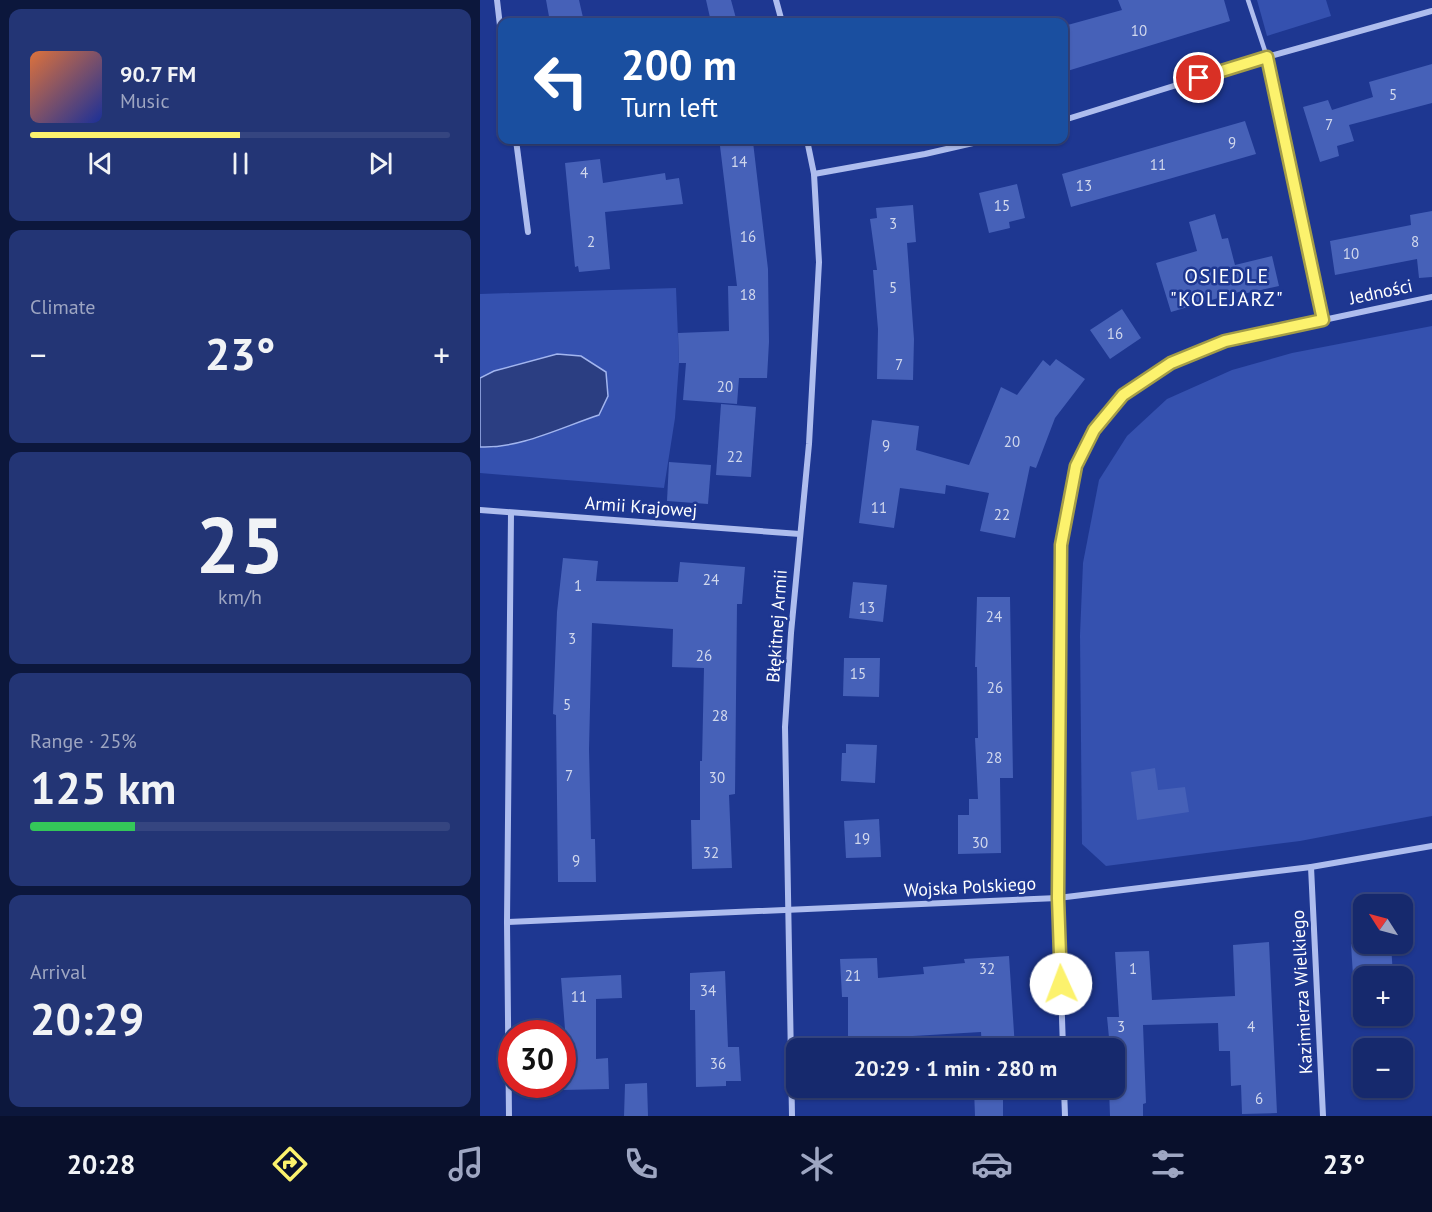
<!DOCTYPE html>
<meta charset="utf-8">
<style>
:root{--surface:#16296d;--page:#233575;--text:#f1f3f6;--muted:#9ea6c2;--line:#354580;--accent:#fcf26d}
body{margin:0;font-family:"PT Sans",sans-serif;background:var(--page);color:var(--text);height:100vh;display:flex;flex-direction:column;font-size:22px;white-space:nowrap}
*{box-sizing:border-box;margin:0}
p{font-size:20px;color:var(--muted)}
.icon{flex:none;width:33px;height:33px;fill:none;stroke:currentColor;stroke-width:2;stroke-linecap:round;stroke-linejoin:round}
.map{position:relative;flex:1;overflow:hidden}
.sheet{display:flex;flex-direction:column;gap:9px;padding:9px;background:#0c173c;width:480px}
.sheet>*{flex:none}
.hud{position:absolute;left:18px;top:18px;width:570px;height:126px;border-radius:12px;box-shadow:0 2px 4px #0004,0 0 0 2px var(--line);background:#1a4fa0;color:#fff;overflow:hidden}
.needle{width:39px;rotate:306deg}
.fabs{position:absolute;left:873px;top:894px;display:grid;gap:12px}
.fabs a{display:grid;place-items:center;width:60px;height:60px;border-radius:12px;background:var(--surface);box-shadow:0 2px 4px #0004,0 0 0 2px var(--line);font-size:30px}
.speed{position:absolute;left:18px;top:1020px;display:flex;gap:12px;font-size:30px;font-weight:700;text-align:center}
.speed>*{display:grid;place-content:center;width:78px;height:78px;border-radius:50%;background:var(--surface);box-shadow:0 2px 4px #0004,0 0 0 2px var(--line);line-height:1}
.speed .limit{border:9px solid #d22;background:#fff;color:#111}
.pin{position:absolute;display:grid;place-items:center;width:51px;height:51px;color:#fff;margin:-26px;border:3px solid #fff;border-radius:50%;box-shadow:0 2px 6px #0007}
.me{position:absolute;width:66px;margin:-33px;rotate:358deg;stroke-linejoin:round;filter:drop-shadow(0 0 4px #0008)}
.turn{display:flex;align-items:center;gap:21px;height:126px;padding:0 24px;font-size:27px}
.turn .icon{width:78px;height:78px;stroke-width:2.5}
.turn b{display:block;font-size:42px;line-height:51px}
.big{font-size:45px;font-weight:600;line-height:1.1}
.sheet .widget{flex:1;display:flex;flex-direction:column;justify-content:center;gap:9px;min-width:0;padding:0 21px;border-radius:12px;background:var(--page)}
.sheet .dial{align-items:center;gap:0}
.dial b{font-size:78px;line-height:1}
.song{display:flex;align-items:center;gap:18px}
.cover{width:72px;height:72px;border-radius:9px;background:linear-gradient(135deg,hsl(20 70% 55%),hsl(230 70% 35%))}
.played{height:6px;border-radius:3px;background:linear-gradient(90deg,var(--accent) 50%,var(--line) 50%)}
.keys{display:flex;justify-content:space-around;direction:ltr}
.heat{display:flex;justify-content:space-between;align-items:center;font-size:33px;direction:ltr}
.charge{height:9px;border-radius:4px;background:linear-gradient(90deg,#34c759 25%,var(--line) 0)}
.trip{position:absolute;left:306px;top:1038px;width:339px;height:60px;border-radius:12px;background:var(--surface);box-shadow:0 2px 4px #0004,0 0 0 2px var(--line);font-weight:600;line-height:60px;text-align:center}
.dock{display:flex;height:96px;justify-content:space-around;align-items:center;background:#09102c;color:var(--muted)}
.dock .icon{width:42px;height:42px}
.dock .active{color:var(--accent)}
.dock b{font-size:27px;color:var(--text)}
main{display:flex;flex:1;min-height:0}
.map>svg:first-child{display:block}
.green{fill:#3551af}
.water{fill:#2b3e82;stroke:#a2b5ef;stroke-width:1.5}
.building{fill:#4661b8}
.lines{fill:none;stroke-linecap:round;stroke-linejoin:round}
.lane{stroke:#aebdee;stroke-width:4.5}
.street{stroke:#aebdee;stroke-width:6}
.route-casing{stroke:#a49d47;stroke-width:15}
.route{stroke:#fcf26d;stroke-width:10}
.labels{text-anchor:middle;stroke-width:5;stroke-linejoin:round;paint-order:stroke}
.number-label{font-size:15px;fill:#d1d8ed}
.street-label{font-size:18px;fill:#fff;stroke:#1e3791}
.neighbourhood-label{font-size:20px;letter-spacing:1.5px;fill:#fff;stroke:#1e3791}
</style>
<main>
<section class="sheet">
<div class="widget">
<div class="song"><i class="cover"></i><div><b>90.7 FM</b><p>Music</p></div></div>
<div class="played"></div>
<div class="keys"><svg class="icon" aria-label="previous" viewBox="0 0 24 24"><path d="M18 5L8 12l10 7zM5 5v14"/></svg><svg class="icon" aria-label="pause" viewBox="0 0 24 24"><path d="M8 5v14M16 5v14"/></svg><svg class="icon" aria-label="next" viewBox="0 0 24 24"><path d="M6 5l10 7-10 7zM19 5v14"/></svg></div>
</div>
<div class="widget"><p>Climate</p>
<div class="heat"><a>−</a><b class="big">23°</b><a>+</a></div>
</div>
<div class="widget dial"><b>25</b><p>km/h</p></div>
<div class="widget"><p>Range · 25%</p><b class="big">125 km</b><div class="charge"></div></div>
<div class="widget"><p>Arrival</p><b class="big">20:29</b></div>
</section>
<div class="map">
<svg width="952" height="1116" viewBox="0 0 952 1116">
<rect width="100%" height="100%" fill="#1e3791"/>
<g class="green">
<polygon points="777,0 846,0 851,16 787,36"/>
<polygon points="196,288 199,363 195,418 184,488 0,473 0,447 14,448 77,354 14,371 0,378 0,294"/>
<polygon points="952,326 952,816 820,841 626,866 602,844 600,635 603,563 619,480 647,436 687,399 752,370 812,353"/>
</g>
<path class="water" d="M77,354L101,356L126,372L128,396L119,415C82,427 39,449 0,447V378L14,371Z"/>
<g class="building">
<polygon points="66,0 99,0 104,22 70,22"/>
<polygon points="226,0 251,0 257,22 231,22"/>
<polygon points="638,0 744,0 750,21 584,72 584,26 642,10"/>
<polygon points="952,64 952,103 869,125 874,141 857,146 859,156 840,162 823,107 848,100 852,110 893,97 889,82"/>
<polygon points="765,121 776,154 591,207 582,174"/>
<polygon points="273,142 288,269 289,342 287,378 259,378 257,404 203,400 206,363 199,363 198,333 249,331 248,286 257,286 240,146"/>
<polygon points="120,159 123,183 185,173 186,180 199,178 203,204 125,212 130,269 99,272 98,266 95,267 85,163"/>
<polygon points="537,184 545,218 529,222 530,228 509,233 499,193"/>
<polygon points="433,205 436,242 427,243 434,339 433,380 397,379 398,329 393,270 397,270 390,219 397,218 396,208"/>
<polygon points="952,211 952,277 939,278 937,259 855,275 850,241 931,225 930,215"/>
<polygon points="735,214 742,239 748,238 755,265 792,256 799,286 763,294 762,291 691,312 676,263 717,251 709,222"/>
<polygon points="642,309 661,338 630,359 610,330"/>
<polygon points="576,359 605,379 575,418 556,468 550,466 535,538 500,531 509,493 466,485 465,494 420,488 414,528 379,523 392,420 439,426 436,450 489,465 521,387 537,395 563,360 570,366"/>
<polygon points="241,404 276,407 271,477 236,475"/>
<polygon points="189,462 231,465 228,504 187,501"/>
<polygon points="83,558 118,561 116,581 198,582 200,562 265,567 262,604 257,604 255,794 249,795 252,868 212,869 211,820 220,820 220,761 222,761 224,668 192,667 193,629 112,623 109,749 111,839 115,839 116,882 78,882 76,715 73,714 77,612"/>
<polygon points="373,582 407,585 403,622 369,618"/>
<polygon points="497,597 530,597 533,778 520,778 521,853 478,854 478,815 489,815 489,799 498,799 495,738 498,738 497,667 495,667"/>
<polygon points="364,658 400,658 399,697 363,696"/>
<polygon points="366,744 397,745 395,783 361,781 362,753 366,753"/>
<polygon points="675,768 678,790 705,787 709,812 657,820 651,772"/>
<polygon points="399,819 401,857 366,858 364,821"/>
<polygon points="789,942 797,1113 762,1114 761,1085 751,1086 750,1051 739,1051 738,1023 663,1025 666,1103 663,1104 663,1116 630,1116 629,1088 634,1088 634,1048 630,1048 627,1017 639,1017 635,952 669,951 672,1000 755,996 753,945"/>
<polygon points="871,944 911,944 913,976 884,976 884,982 883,976 873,976"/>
<polygon points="529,956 535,1048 502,1048 501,1032 399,1038 400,1048 368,1048 368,997 362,997 360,959 397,958 398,978 444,974 443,967 485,963 484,959"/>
<polygon points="245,971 248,1047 259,1047 261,1081 246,1081 246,1086 216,1087 215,1010 210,1010 210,973"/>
<polygon points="141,975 142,998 116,999 116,1059 128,1058 129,1089 82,1090 82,1042 86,1042 81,978"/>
<polygon points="167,1083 168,1116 144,1116 145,1084"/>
<polygon points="523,1088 523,1116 495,1116 494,1089"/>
</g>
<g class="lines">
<polyline class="lane" points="768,0 787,57 843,320"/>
<g class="street">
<polyline points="17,0 22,43"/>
<polyline points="296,0 302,22"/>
<polyline points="584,120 787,57 952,11"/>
<polyline points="36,140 48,232"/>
<polyline points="334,174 445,154 506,140"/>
<polyline points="0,510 320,534"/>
<polyline points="831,867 843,1116"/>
<polyline points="27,922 578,898 831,867 952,846"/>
<polyline points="583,1048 578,898 581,545 596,466 614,430 643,395 691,363 745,341 952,297"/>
<polyline points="584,1088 585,1116"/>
<polyline points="29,1116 27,922 31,513"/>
<polyline points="312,1116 305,727 311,633 329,444 339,262 334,174 327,140"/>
</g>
</g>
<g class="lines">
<defs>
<polyline id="route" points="581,984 578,898 581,545 596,466 614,430 643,395 691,363 745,341 843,320 787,57 719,78"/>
</defs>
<use href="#route" class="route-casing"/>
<use href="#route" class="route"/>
</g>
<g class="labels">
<g class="number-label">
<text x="659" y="36">10</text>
<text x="913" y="100">5</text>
<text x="849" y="130">7</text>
<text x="752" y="148">9</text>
<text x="259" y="167">14</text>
<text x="678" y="170">11</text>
<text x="104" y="178">4</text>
<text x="604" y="191">13</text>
<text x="522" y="211">15</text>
<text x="413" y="229">3</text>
<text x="268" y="242">16</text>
<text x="111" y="247">2</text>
<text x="935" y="247">8</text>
<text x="871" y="259">10</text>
<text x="413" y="293">5</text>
<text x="268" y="300">18</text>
<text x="635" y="339">16</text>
<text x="419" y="370">7</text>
<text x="245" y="392">20</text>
<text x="532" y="447">20</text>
<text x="406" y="451">9</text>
<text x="255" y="462">22</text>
<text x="399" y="513">11</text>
<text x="522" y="520">22</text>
<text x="231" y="585">24</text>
<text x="98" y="591">1</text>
<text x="387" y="613">13</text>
<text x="514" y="622">24</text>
<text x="92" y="644">3</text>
<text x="224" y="661">26</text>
<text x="378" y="679">15</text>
<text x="515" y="693">26</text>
<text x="87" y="710">5</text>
<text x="240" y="721">28</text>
<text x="514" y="763">28</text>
<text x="89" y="781">7</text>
<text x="237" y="783">30</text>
<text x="382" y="844">19</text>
<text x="500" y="848">30</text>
<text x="231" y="858">32</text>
<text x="96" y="866">9</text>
<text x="507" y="974">32</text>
<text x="653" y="974">1</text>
<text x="373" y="981">21</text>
<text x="228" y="996">34</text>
<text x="99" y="1002">11</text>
<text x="641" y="1032">3</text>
<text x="771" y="1032">4</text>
<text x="238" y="1069">36</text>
<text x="779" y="1104">6</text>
</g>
<g class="street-label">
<text transform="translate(901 292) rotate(-12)" y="6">Jedności</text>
<text transform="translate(161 507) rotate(4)" y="6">Armii Krajowej</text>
<text transform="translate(297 626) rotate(-86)" y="6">Błękitnej Armii</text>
<text transform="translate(490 887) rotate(-3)" y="6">Wojska Polskiego</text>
<text transform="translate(822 992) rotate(-93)" y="6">Kazimierza Wielkiego</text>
</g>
<g class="neighbourhood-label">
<text x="747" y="283">OSIEDLE<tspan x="747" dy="23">"KOLEJARZ"</tspan></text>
</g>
</g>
</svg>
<div class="fabs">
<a><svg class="needle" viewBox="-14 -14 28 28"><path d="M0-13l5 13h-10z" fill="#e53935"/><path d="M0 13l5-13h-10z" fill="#9ea6c2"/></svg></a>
<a>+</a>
<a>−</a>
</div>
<div class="speed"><div class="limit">30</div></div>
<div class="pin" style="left:719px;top:78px;background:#d93025"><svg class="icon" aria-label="arrive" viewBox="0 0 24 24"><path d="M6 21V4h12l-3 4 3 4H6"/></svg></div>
<svg class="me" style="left:581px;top:984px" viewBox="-20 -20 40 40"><circle r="19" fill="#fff"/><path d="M0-13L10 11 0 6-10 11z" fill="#fcf26d"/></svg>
<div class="trip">20:29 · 1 min · 280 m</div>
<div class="hud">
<div class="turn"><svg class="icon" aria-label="left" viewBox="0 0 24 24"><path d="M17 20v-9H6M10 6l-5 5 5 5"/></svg><div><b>200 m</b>Turn left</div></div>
</div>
</div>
</main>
<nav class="dock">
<b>20:28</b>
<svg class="icon active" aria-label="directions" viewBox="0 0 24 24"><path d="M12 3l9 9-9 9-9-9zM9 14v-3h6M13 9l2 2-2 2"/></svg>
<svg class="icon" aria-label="music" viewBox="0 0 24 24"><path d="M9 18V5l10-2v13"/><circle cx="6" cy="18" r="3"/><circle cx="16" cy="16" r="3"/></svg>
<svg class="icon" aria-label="phone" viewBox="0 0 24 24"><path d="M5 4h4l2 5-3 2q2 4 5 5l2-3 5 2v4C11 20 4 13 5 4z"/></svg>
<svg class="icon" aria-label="climate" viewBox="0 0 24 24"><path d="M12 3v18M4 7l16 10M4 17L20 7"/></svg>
<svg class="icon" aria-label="car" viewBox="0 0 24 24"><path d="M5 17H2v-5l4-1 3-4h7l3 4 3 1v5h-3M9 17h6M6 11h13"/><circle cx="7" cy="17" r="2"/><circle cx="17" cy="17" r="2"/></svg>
<svg class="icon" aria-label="filters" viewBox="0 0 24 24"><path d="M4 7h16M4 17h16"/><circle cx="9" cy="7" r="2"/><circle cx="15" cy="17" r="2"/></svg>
<b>23°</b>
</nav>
